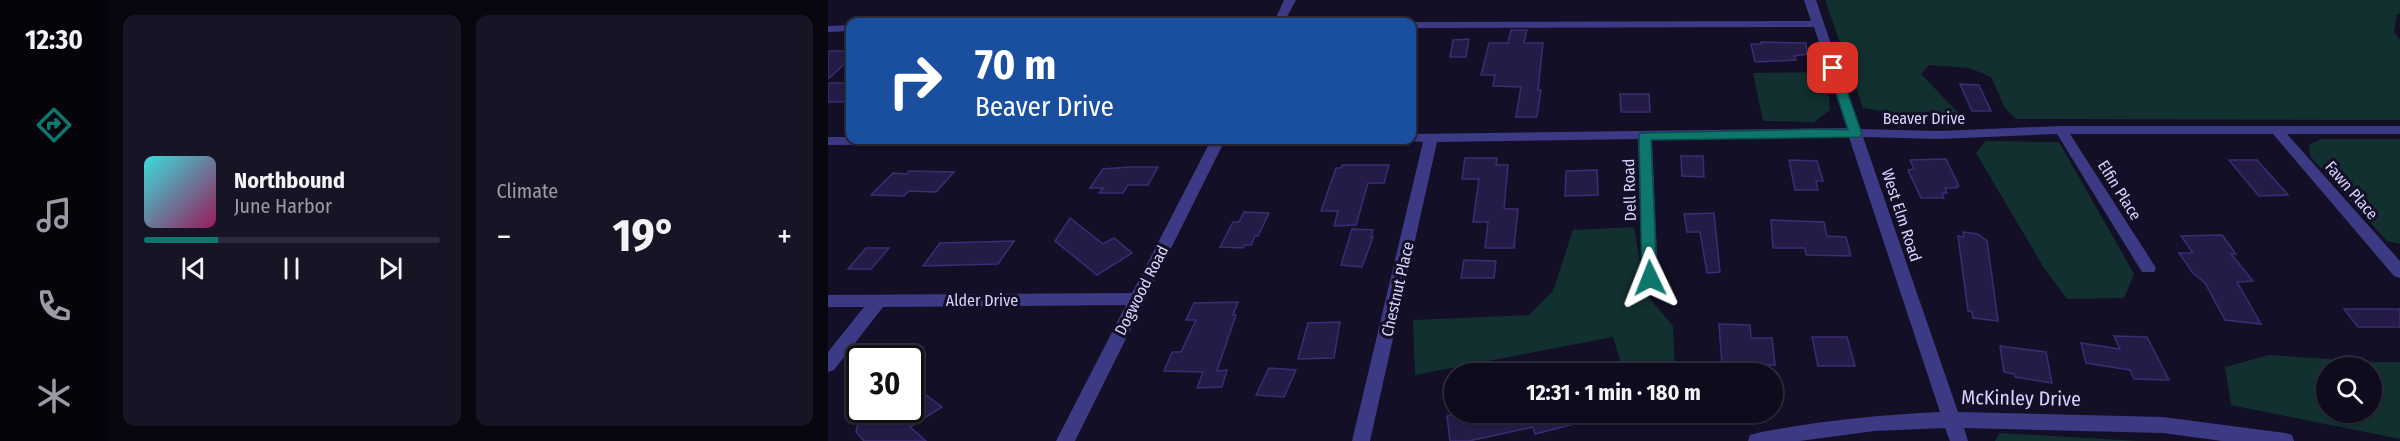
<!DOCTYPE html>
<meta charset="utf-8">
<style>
:root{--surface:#0e0b1c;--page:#171425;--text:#f1f3f6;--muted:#9b9ba3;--line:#2e2b3b;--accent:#0f766e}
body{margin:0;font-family:"Fira Sans Condensed",sans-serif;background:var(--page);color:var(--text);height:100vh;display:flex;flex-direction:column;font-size:22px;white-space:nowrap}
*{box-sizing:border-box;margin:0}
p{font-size:20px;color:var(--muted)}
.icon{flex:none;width:33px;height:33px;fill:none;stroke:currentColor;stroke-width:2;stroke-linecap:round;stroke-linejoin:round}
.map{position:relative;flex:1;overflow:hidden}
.details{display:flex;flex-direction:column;gap:15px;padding:15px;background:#08060f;width:720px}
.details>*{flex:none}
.top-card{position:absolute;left:18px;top:18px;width:570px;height:126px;border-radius:12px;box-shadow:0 2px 4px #0004,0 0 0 2px var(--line);background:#1a4fa0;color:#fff;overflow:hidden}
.fabs{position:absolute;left:1488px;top:357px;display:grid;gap:12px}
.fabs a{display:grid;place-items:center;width:66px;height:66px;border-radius:50%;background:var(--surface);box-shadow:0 2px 4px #0004,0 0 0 2px var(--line);font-size:30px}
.speed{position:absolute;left:18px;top:345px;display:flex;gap:12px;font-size:30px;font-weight:700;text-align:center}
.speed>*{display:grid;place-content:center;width:78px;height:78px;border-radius:50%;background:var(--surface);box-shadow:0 2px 4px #0004,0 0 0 2px var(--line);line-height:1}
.speed .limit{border:3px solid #111;border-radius:9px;background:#fff;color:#111}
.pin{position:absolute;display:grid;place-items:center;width:51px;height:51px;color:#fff;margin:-26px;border-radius:12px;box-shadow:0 3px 9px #0006}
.me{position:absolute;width:66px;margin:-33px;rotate:358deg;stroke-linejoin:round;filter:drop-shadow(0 0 4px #0008)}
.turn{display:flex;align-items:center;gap:21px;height:126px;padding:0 30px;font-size:27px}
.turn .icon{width:78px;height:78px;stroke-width:2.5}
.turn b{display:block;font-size:42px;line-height:51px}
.big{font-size:45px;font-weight:700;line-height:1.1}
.details .tile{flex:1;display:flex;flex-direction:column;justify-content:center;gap:9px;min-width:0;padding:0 21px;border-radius:12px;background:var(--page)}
.song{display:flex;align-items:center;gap:18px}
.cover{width:72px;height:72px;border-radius:9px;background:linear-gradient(135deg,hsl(180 70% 55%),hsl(330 70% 35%))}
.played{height:6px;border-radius:3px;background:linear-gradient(90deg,var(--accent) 25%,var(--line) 25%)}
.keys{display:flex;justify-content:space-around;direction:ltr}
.heat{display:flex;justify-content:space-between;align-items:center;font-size:33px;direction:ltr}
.details .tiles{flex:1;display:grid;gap:15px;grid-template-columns:repeat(2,1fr)}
.trip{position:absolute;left:616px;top:363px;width:339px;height:60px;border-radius:30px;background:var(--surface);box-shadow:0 2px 4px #0004,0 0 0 2px var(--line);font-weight:700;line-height:60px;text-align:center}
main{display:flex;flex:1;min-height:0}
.tabs{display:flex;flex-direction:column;width:108px;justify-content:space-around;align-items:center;background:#06040b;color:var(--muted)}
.tabs .icon{width:42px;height:42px}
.tabs .current{color:var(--accent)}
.tabs b{font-size:27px;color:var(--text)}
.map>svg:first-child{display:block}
.green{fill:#12302f;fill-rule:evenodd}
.building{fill:#241b47;stroke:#3b2d73;stroke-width:1.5}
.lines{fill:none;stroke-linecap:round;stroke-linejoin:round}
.street{fill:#3d3a85;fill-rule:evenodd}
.route{fill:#0f766e;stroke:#0a4d48;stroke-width:1.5}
.labels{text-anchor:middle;stroke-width:6;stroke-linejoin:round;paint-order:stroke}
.street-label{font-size:16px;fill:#d9d4ff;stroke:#130f26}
.near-street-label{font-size:20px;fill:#d9d4ff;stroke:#130f26}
</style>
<main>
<nav class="tabs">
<b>12:30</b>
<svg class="icon current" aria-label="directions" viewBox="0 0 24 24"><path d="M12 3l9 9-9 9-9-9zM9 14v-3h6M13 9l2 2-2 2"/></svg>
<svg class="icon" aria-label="music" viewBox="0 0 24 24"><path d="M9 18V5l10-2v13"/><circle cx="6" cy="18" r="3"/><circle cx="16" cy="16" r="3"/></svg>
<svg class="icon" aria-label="phone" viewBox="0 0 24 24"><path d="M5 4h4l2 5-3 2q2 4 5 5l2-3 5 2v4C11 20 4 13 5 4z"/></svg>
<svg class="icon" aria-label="climate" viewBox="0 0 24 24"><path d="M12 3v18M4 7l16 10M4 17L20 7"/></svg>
</nav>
<section class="details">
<div class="tiles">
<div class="tile">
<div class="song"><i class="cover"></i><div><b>Northbound</b><p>June Harbor</p></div></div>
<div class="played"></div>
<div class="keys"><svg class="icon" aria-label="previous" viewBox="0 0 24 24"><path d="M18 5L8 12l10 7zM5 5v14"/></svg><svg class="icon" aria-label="pause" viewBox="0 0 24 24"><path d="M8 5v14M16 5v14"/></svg><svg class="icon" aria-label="next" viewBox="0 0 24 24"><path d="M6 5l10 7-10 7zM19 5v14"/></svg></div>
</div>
<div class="tile"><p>Climate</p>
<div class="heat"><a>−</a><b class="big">19°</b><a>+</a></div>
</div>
</div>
</section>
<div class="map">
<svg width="1572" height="441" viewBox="0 0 1572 441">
<rect width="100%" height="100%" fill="#130f26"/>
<g class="green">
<polygon points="997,0 1572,0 1572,14 1569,14 1566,32 1572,40 1572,120 1188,119 1177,108 1163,77 1141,68 1101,65 1093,74 1134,117 1106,120 1035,108"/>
<polygon points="994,72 1001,96 1002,110 986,122 935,121 925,73"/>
<polygon points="1493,139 1572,139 1572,244 1559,241 1482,156 1481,145"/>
<polygon points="1158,141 1231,142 1306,274 1296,298 1239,299 1216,268 1148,153"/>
<polygon points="806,227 817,293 845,326 847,373 796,373 785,337 587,375 585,320 701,315 725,291 745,230"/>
<path d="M1441,355L1544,362H1572V439L1403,405L1397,367ZM1498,368H1544V412H1498Z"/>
<polygon points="808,413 848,413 849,422 811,420"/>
<polygon points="1172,433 1311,441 1167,441"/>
</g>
<g class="building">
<polygon points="683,30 699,30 696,43 715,43 710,90 713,90 709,117 688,117 693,87 665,86 667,75 653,75 661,43 680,43"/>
<polygon points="641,39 638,57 622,57 625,40"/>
<polygon points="933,42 978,43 979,54 966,56 968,60 927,62 923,44 933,44"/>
<polygon points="0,51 22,51 22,59 0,79"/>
<rect x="0" y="83" width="22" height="19"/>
<polygon points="1132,84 1151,85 1163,111 1144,111"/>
<polygon points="792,94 821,94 822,112 793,112"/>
<polygon points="853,156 875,156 876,177 854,176"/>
<polygon points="637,158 669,158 668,165 680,165 676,209 690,209 686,248 657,248 660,222 645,222 651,179 634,179"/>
<polygon points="1118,159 1131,186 1128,186 1129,188 1117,188 1119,193 1114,193 1116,198 1093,198 1080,170 1086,169 1082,160"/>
<polygon points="961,160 989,161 995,181 988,181 990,190 967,190"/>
<polygon points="1401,160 1429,160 1460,195 1431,196"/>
<polygon points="514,165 561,165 556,183 540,183 528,225 506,226 510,211 493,211 508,168 513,168"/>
<polygon points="302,167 330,167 320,185 300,185 295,193 271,193 275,188 262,188 275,169"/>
<polygon points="769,170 770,195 737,196 738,171"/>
<polygon points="81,171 126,172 108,192 81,191 76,196 43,195 65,173 79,174"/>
<polygon points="416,212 441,213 430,236 427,236 423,245 417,245 415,248 392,247 405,222 411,222"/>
<polygon points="886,213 892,272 879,273 872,232 859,232 856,214"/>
<polygon points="242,218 275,244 286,238 304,253 269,275 227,241"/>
<polygon points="943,220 996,222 999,236 1018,237 1023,256 978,255 977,248 945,248"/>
<polygon points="524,229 545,230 543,237 545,237 534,267 513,265"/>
<polygon points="1135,232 1150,234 1159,241 1170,321 1145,318 1144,312 1140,311 1130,236 1136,237"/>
<polygon points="1394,235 1408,254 1403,254 1425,281 1409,282 1433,324 1397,320 1377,283 1365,273 1351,253 1365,253 1353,236"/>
<polygon points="186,241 170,264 95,266 112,243"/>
<polygon points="38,248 61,248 43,269 20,269"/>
<polygon points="636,260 668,261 666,278 633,278"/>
<polygon points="410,302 405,315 408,315 389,371 399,370 394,387 369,388 375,372 336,371 344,352 353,352 368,320 358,320 366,303"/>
<polygon points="1516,309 1572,309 1572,327 1530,327"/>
<polygon points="512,322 506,358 470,359 480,323"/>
<polygon points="891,324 922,325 923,338 944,338 947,365 894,365"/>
<polygon points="1286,336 1319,337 1341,380 1306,379 1302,370 1258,363 1253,343 1292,349"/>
<polygon points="984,337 1019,337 1027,366 990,366"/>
<polygon points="1172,346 1218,352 1224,383 1187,377 1186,374 1176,372"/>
<polygon points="441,368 468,370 456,397 428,395"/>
<polygon points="98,395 114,407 82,427 98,441 36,441 28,432 33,410 82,410 82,405"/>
<polygon points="635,412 761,412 762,420 707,434 705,427 641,441 622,441 619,416"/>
</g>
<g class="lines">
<g class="street">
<polygon points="456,0 468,0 456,22 446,22"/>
<path d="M976,0H988L1032,129L1112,131L1233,126H1572V134H1459L1572,261V278L1566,276L1445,134H1242L1328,268L1326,272H1314L1229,134L1112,139L1035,137L1130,412L1335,417L1457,433L1464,435L1466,441H1394L1335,433L1136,428L1140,441H1122L1117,428L1046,431L972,441H920L922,435L929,433C990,421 1050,415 1112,412L1021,137L995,136L824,139L830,278L828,282H816L814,278L810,139L609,142L542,441H524L595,142L579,141L584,140V134L1019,128L986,27L584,28V22H580L983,21Z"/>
<polygon points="22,25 22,31 0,32 0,26"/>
<polygon points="0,137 22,137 22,140 190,140 183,144 0,145"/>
<polygon points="383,140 397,140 247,441 228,441 298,305 55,307 6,370 0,372 0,352 36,307 0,307 0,295 304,293"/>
</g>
</g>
<polygon class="route" points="1005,65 1011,68 1034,134 1032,137 823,140 829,278 827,282 817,282 814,278 811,136 812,133 995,129 1020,130 1000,68"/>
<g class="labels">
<g class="street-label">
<text x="1096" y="124">Beaver Drive</text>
<text transform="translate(801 190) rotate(-92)" y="6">Dell Road</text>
<text transform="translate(1292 190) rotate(58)" y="6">Elfin Place</text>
<text transform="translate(1524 190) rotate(49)" y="6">Fawn Place</text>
<text transform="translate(1074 215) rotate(72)" y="6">West Elm Road</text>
<text transform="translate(569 289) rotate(-77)" y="6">Chestnut Place</text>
<text transform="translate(313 290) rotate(-63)" y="6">Dogwood Road</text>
<text x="154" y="306">Alder Drive</text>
</g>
<g class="near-street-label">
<text transform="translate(1193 398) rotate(1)" y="7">McKinley Drive</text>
</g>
</g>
</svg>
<div class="fabs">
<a><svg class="icon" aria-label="search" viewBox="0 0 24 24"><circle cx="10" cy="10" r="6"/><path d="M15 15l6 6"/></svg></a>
</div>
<div class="speed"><div class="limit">30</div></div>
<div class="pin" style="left:1005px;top:68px;background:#d93025"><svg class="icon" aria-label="arrive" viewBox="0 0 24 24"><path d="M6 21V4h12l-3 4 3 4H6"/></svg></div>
<svg class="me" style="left:822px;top:278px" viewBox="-20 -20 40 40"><path d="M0-17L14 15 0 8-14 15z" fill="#0f766e" stroke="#fff" stroke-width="4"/></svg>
<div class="trip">12:31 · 1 min · 180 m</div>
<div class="top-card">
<div class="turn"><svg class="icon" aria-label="right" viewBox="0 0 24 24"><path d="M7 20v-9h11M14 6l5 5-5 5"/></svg><div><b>70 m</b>Beaver Drive</div></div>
</div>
</div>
</main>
